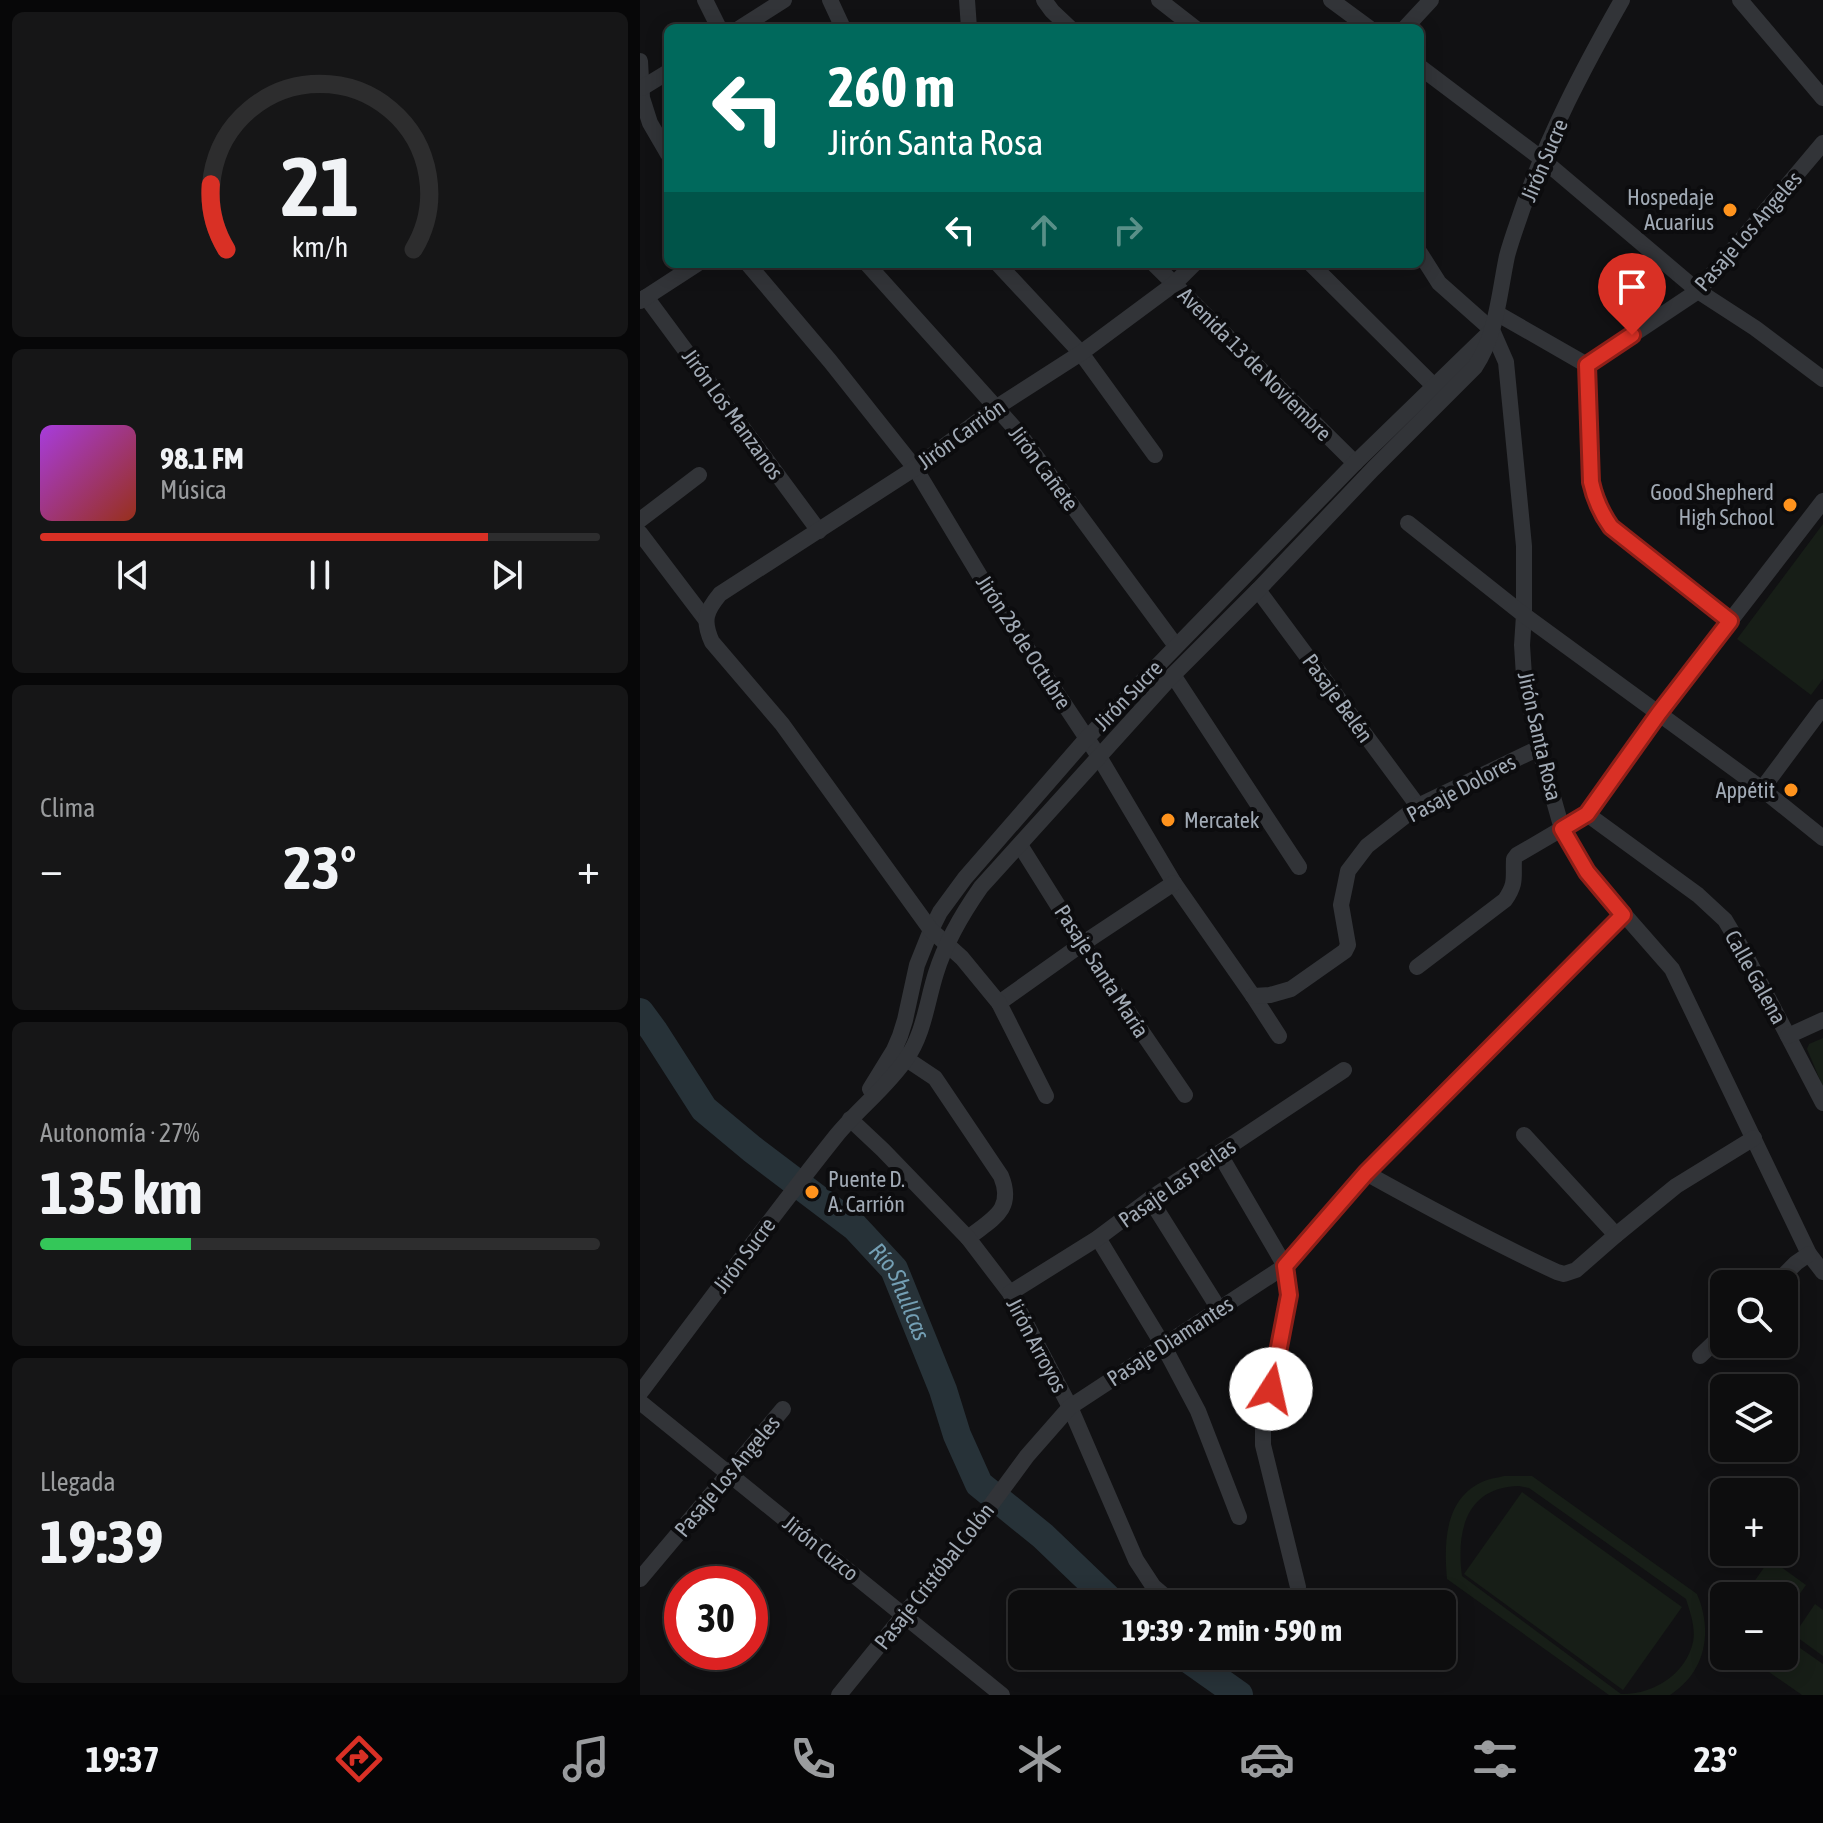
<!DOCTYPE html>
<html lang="es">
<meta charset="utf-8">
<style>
:root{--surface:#0d0d0e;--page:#161617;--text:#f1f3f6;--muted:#9a9c9e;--line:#2d2d2e;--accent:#d93025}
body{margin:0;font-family:"Asap Condensed",sans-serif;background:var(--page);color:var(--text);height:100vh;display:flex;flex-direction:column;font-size:30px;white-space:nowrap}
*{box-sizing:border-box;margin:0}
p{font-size:26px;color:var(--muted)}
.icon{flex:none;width:44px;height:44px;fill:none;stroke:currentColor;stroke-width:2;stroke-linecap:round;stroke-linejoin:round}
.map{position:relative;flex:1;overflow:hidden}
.side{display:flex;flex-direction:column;gap:12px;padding:12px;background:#070708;width:640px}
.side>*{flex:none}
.banner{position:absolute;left:24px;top:24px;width:760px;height:244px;border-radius:12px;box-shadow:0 4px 20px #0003,0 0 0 2px var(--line);background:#00695c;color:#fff;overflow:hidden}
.buttons{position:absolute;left:1070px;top:1270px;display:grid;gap:16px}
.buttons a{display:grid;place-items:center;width:88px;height:88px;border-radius:12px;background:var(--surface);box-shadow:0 4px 20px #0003,0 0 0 2px var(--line);font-size:40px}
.speed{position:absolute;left:24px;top:1566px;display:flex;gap:16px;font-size:40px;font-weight:700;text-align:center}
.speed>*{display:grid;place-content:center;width:104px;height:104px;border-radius:50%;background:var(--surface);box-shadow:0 4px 20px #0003,0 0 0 2px var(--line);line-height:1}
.speed .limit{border:12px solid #d22;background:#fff;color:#111}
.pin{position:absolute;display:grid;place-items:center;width:68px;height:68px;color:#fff;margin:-82px -34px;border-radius:50% 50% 50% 0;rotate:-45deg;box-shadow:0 0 8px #0007}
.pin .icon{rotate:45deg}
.me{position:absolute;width:88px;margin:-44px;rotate:10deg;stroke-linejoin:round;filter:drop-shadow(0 0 6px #0008)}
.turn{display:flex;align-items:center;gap:28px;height:168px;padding:0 32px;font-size:36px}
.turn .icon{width:104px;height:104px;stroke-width:2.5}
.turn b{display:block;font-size:56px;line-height:68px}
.lanes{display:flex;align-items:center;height:76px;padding:0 32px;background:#0003;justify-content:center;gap:40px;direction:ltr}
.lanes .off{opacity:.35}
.big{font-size:60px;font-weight:700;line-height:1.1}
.side .card{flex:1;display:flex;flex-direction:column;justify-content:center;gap:12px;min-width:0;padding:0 28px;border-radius:12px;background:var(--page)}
.side .dial{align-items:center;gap:0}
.dial svg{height:208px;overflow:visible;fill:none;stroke:var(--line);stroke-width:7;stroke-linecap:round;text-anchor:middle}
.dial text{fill:var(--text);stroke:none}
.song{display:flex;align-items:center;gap:24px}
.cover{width:96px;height:96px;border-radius:12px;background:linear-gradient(135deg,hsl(280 70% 55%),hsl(10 70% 35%))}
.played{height:8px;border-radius:4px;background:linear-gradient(90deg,var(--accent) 80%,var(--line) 80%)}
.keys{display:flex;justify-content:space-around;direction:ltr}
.heat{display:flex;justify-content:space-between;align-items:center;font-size:44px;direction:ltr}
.charge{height:12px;border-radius:6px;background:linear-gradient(90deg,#34c759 27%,var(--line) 0)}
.trip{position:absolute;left:368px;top:1590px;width:448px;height:80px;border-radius:12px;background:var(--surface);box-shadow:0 4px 20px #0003,0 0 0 2px var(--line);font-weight:700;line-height:80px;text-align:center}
.menu{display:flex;height:128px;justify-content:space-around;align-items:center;background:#050506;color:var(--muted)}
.menu .icon{width:56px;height:56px}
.menu .on{color:var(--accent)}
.menu b{font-size:36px;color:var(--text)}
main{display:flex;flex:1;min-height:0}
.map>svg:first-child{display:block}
.green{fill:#171e17;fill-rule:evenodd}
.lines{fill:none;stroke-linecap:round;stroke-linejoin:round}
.river{stroke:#273238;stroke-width:28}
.minor{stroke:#323438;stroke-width:16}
.route-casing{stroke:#8d1f18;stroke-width:20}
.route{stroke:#d93025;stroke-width:14}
.poi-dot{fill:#ff931d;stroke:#0c0c0e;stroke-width:3}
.labels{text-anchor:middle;stroke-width:8;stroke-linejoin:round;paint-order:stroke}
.street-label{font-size:22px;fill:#a1aab5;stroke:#0c0c0e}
.poi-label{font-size:22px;fill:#a1aab5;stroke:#0c0c0e;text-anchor:end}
.water-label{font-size:24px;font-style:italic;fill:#749fb4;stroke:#0c0c0e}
</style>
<main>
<section class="side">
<div class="card dial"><svg viewBox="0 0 100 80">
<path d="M14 69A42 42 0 1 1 86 69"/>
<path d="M14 69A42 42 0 0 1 8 44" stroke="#d93025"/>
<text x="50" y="56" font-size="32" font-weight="700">21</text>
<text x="50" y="72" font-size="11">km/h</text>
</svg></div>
<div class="card">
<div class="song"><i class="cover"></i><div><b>98.1 FM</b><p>Música</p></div></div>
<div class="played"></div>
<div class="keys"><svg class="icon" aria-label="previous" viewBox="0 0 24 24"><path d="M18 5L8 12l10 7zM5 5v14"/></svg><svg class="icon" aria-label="pause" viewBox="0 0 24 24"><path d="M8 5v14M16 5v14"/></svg><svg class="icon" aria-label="next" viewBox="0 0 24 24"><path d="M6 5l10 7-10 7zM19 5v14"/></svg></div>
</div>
<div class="card"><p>Clima</p>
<div class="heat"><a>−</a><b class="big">23°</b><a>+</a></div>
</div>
<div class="card"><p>Autonomía · 27%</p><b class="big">135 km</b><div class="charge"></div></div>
<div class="card"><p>Llegada</p><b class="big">19:39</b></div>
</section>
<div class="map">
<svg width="1183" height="1695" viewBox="0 0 1183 1695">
<rect width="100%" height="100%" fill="#111113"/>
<g class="green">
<polygon points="1183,524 1183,679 1171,695 1097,639"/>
<polygon points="1183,1038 1183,1087 1167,1049 1169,1044"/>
<path d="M864,1476H892L1057,1594C1073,1631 1066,1672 1030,1695H969L807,1579C804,1545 804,1501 840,1483C847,1479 856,1478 864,1476ZM879,1486L889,1488L1046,1599C1050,1612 1056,1628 1053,1642C1046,1674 1013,1695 981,1694L822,1576C816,1531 826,1487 879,1486Z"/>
<polygon points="882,1492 1042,1607 983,1690 824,1574"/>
<polygon points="1130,1559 1166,1585 1144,1616 1144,1596 1104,1596"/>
<polygon points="1175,1604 1183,1610 1183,1656 1154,1635"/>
<polygon points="1150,1641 1183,1664 1183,1695 1162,1695 1129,1672 1140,1656 1144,1656 1144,1650"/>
</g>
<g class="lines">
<g class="river">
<path id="s1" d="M0,1012L14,1031L64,1109L112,1149L215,1227L254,1269L303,1390L317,1435L339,1484L403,1536L474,1604"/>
<polyline points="544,1656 599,1695"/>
</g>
<g class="minor">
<polyline points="65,0 79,28"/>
<polyline points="190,0 203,28"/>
<polyline points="327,0 329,28"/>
<polyline points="404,0 412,11 430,28"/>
<polyline points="519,0 555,28"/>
<polyline points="691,0 729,28"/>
<polyline points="1100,0 1183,98"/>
<polyline points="100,28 144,0"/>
<polyline points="765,28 791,0"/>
<polyline points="0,61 2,98 10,123 28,154"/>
<polyline points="780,67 902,159 1058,291 1115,328 1183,379"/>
<polyline points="2,88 28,72"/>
<polyline points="780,253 799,283 852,330 866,362 884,546 884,615 882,645 884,676 899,748 922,829 947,872 1032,969 1169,1254 1183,1272"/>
<polyline points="108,264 190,361 275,468 349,591 458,755 534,883 613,996 639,1036"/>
<polyline points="227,264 378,432 536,646"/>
<polyline points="358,264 441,353 515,455"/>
<polyline points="514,264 715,463"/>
<polyline points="671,264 794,386"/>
<polyline points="6,297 179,531"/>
<polyline points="0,301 57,264"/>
<path d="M858,314L947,365L951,482C955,500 961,513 971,527L1090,621"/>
<polyline points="947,365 1058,291 1183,143"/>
<polyline points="0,520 59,475"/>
<polyline points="768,523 884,615 1122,789 1183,838"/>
<polyline points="0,533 66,620"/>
<polyline points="618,590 778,806"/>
<polyline points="533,675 659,867"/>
<polyline points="1122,789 1183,707"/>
<polyline points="947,814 1058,895 1085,920 1104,952 1183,1103"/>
<polyline points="380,845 442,944 545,1095"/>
<path d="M777,967L865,900C877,883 873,877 874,859L877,855L947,814L1019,713L1183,501"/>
<polyline points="613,996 630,995 651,989 705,951 708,945 701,905 705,886 708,871 727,846 778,806 899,748"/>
<polyline points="359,1003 442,944 534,883"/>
<polyline points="1148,1036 1183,1020"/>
<path d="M259,1054L295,1078L361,1176C375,1210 352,1219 328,1238"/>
<polyline points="230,1089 254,1050 260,1036 265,1020 277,965 291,930 300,912 325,878 447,738 715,463 851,331"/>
<path d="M406,1096L359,1003L322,958L291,930L142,724L72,642C62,620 66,611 80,594L275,468L357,407L441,353L534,284L554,264"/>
<polyline points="210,1119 243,1150 328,1238 370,1293 430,1407 496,1560 513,1586 534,1604"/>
<polyline points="884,1135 976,1235"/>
<polyline points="579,1153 645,1266 649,1287 623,1426 623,1445 658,1587"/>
<path d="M726,1173C789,1208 852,1242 917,1272L924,1274L936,1270L976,1235L1036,1186L1114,1138"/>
<polyline points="510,1199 579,1309"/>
<polyline points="458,1238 523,1345 558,1411 599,1517"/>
<polyline points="1135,1284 1156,1263 1169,1254"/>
<polyline points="370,1293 458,1238 510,1199 704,1070"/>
<polyline points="1060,1356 1084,1333"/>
<path d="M0,1393C65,1307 129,1220 196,1136C218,1109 247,1087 266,1059C284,1034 287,1001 296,973C306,941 322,914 341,887L533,675L618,590L733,469L835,367C857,334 859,294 867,256C871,241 877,225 882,210C907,137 944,67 982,0"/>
<polyline points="0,1402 362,1695"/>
<polyline points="0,1579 143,1409"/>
<polyline points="199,1695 331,1532 387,1456 430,1407 645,1266 726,1173 983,915"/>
</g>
</g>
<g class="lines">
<defs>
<path id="route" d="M631,1389L649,1295L645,1266L726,1173L983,915L947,872L922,829L947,814L1019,713L1090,621L971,527C961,513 955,500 951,482L947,365L992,335"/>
</defs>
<use href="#route" class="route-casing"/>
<use href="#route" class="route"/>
</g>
<g class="poi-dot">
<circle cx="1090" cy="210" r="8"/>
<circle cx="1150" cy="505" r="8"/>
<circle cx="1151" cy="790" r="8"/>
<circle cx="528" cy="820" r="8"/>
<circle cx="172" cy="1192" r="8"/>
</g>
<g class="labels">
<g class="street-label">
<text transform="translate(904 160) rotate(-67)" y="8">Jirón Sucre</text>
<text transform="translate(1108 231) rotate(-49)" y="8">Pasaje Los Angeles</text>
<text transform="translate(615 364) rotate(45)" y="8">Avenida 13 de Noviembre</text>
<text transform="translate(93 414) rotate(54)" y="8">Jirón Los Manzanos</text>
<text transform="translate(321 434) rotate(-36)" y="8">Jirón Carrión</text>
<text transform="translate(404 468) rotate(53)" y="8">Jirón Cañete</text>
<text transform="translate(384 642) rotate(57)" y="8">Jirón 28 de Octubre</text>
<text transform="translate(488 695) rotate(-46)" y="8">Jirón Sucre</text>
<text transform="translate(698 698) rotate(54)" y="8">Pasaje Belén</text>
<text transform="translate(900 736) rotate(77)" y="8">Jirón Santa Rosa</text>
<text transform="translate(821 788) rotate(-28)" y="8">Pasaje Dolores</text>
<text transform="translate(462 971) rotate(57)" y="8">Pasaje Santa María</text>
<text transform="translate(1116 977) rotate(61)" y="8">Calle Galena</text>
<text transform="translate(537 1183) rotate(-35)" y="8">Pasaje Las Perlas</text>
<text transform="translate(104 1255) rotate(-53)" y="8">Jirón Sucre</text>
<text transform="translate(530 1341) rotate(-33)" y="8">Pasaje Diamantes</text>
<text transform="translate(397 1345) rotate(62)" y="8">Jirón Arroyos</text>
<text transform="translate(87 1476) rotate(-50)" y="8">Pasaje Los Angeles</text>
<text transform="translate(181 1548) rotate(39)" y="8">Jirón Cuzco</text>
<text transform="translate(294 1576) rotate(-52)" y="8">Pasaje Cristóbal Colón</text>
</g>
<g class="poi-label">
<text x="1074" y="205">Hospedaje<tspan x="1074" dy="25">Acuarius</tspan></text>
<text x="1134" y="500">Good Shepherd<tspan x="1134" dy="25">High School</tspan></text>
<text x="1135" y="798">Appétit</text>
<text x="544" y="828" text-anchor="start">Mercatek</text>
<text x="188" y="1187" text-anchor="start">Puente D.<tspan x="188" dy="25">A. Carrión</tspan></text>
</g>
<g class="water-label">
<text dy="8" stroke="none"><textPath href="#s1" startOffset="388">Río Shullcas</textPath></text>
</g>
</g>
</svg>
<div class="buttons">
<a><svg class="icon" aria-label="search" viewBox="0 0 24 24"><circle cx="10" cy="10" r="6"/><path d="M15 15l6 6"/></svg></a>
<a><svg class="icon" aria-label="layers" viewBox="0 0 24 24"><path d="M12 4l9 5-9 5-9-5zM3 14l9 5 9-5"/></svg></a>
<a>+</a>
<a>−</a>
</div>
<div class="speed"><div class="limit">30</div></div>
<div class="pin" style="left:992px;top:335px;background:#d93025"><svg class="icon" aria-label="arrive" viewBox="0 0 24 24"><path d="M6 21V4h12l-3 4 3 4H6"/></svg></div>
<svg class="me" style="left:631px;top:1389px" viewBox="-20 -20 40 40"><circle r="19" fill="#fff"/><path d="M0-13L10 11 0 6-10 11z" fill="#d93025"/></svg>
<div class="trip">19:39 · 2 min · 590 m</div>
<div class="banner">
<div class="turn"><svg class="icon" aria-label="left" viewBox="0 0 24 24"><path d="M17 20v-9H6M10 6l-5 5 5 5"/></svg><div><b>260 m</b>Jirón Santa Rosa</div></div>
<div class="lanes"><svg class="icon" aria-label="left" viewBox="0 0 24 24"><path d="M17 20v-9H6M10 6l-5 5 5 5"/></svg><svg class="icon off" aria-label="ahead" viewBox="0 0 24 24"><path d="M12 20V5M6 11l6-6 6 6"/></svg><svg class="icon off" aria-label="right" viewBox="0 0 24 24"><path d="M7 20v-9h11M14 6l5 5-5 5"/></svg></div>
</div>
</div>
</main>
<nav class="menu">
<b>19:37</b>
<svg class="icon on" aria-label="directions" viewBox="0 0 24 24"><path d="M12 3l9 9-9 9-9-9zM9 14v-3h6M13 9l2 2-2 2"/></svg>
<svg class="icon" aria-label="music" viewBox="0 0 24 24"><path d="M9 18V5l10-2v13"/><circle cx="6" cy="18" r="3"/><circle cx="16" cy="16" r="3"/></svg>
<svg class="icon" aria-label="phone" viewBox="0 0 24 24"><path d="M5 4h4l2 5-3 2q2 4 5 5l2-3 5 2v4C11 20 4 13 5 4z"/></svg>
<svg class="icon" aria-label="climate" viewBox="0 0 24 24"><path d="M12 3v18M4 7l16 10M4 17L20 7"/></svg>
<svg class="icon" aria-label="car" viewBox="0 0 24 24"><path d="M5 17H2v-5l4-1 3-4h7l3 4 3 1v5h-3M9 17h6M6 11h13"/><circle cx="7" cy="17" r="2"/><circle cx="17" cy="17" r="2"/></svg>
<svg class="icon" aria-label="filters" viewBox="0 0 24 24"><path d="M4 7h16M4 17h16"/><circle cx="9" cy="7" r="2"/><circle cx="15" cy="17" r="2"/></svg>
<b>23°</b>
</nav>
